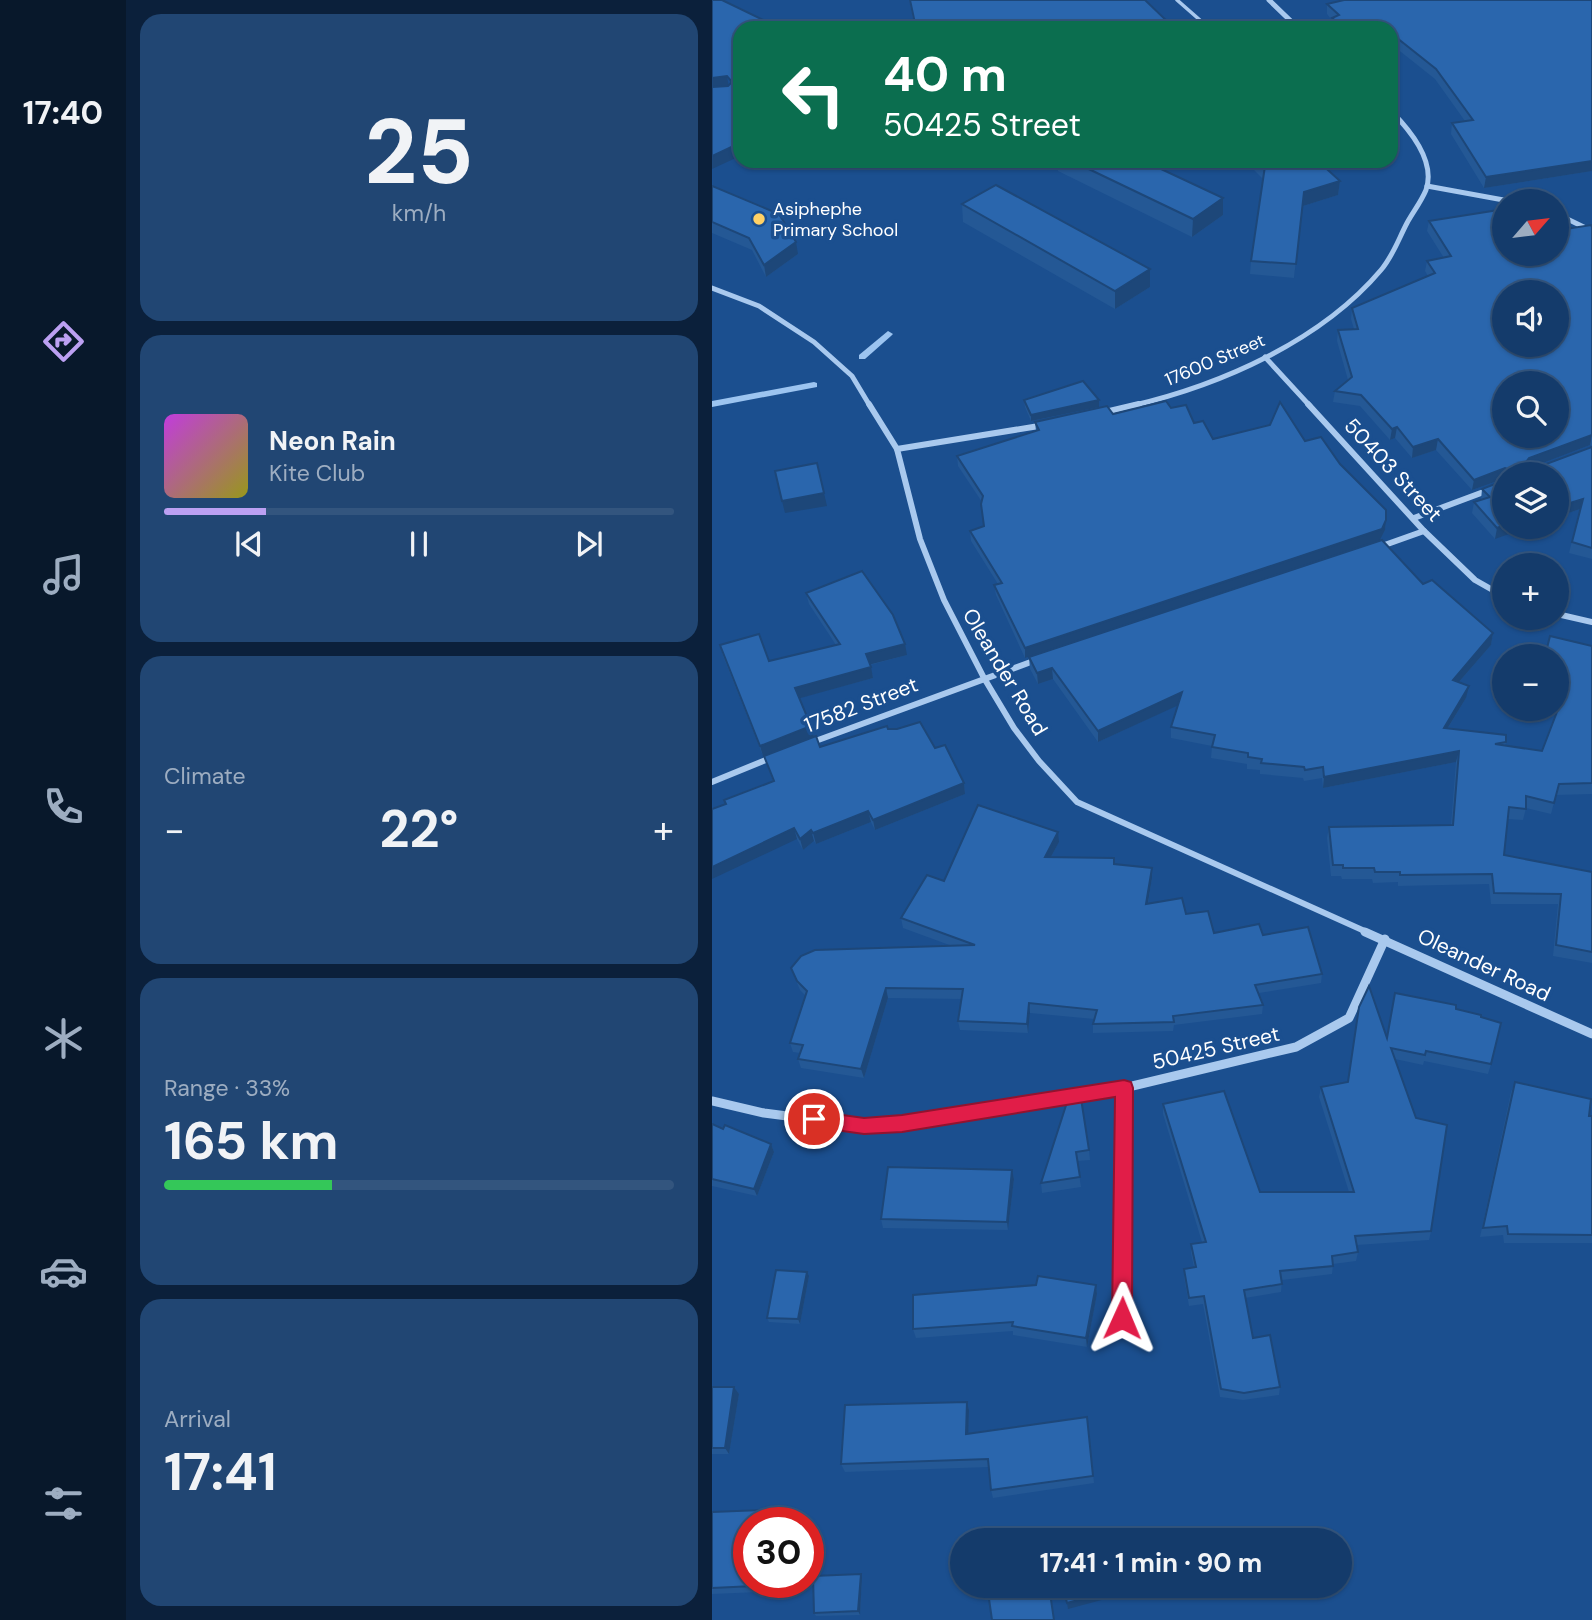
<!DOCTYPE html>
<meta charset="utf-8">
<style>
:root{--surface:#143b6b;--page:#214673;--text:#f1f3f6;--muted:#9dadc1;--line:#33557e;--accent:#bca0f2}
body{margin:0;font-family:"DM Sans",sans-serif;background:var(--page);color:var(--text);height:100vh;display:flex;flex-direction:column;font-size:26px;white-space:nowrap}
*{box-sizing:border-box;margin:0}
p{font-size:23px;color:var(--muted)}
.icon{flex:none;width:38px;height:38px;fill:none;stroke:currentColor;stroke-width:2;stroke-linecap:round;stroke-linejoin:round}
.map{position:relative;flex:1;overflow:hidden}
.details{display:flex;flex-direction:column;gap:14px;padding:14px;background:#0b203b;width:586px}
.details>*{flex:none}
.guide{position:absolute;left:21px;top:21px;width:665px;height:147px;border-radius:21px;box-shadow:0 2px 5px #0004,0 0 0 2px var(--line);background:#0b6e4f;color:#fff;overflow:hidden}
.needle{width:46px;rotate:62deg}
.tools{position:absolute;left:780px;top:189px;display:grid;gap:14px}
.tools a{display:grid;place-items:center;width:77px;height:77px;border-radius:50%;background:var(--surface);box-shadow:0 2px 5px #0004,0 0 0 2px var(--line);font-size:35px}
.speed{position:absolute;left:21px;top:1507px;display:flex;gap:14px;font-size:35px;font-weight:700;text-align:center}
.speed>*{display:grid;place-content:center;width:91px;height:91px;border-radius:50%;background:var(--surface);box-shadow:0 2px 5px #0004,0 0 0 2px var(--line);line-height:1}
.speed .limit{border:10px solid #d22;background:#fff;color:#111}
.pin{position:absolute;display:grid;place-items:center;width:60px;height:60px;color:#fff;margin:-30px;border:4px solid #fff;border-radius:50%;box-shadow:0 2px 7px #0007}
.me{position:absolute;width:77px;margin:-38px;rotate:1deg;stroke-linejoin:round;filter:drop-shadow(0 0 5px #0008)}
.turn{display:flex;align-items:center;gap:24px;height:147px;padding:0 35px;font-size:32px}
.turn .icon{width:91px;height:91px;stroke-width:2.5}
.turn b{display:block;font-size:49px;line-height:60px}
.big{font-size:52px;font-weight:700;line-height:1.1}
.details .tile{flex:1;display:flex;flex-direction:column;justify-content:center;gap:10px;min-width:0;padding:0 24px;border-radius:21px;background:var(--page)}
.details .dial{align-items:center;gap:0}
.dial b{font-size:91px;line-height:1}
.song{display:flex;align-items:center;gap:21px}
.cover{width:84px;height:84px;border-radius:10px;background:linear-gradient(135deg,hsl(290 70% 55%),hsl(60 70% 35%))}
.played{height:7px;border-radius:4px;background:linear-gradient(90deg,var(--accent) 20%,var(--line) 20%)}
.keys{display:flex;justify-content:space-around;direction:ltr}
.heat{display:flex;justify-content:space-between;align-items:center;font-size:38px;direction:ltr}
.charge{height:10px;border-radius:5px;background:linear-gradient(90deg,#34c759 33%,var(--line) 0)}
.trip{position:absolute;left:238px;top:1528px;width:402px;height:70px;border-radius:35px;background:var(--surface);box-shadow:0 2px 5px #0004,0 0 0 2px var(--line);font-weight:700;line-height:70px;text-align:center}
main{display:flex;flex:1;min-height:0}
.dock{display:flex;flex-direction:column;width:126px;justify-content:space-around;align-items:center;background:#08182b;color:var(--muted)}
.dock .icon{width:49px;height:49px}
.dock .on{color:var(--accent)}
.dock b{font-size:32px;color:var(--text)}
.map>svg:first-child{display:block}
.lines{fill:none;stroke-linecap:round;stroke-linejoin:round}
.stream{fill:#9cc4f0;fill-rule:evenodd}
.service{stroke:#a9c9ee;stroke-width:3.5}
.minor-far2{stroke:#a9c9ee;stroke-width:5}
.minor-far1{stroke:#a9c9ee;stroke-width:6}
.minor{stroke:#a9c9ee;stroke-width:9}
.wall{fill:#245895}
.shaded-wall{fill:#1d4779}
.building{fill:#2a66ad;stroke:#1d4779;stroke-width:2;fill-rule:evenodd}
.route{fill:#e11d48;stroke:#92132f;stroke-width:2}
.poi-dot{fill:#ffd166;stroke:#1b4f8f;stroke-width:2.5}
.labels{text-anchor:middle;stroke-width:7;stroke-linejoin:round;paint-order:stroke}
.far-poi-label{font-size:18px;fill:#fff;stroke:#1b4f8f;text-anchor:start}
.far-street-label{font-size:18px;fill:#fff;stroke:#1b4f8f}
.street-label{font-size:21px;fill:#fff;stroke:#1b4f8f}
</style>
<main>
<nav class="dock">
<b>17:40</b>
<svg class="icon on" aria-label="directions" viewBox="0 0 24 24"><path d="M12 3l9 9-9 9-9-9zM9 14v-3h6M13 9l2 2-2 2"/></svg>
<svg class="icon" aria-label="music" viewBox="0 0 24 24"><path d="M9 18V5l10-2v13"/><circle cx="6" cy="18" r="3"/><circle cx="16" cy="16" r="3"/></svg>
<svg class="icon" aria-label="phone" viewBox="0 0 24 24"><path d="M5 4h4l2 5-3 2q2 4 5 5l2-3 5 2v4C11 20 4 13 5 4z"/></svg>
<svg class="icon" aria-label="climate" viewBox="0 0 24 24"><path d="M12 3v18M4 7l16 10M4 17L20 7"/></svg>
<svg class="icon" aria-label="car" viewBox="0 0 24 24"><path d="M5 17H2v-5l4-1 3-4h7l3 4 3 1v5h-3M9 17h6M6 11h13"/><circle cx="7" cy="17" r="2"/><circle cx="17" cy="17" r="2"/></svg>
<svg class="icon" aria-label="filters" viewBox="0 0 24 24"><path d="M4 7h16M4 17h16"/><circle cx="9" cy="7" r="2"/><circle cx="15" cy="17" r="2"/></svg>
</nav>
<section class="details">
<div class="tile dial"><b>25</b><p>km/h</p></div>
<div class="tile">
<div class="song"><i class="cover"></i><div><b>Neon Rain</b><p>Kite Club</p></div></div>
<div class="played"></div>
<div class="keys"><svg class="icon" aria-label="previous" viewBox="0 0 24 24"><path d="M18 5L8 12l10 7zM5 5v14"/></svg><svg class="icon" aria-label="pause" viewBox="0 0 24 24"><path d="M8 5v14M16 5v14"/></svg><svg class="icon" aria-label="next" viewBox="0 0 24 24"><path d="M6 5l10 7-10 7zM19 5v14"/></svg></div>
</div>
<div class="tile"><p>Climate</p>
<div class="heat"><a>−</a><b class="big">22°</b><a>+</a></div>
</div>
<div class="tile"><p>Range · 33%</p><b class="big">165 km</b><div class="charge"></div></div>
<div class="tile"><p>Arrival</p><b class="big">17:41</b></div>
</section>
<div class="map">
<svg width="880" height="1620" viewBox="0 0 880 1620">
<rect width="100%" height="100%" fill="#1b4f8f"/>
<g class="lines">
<g class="stream">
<polygon points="176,331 181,334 179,336 153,359 147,359 147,355"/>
<polygon points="102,382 105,383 105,387 0,407 0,401"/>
</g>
<polyline class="service" points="465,0 497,28"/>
<g class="minor-far2">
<polyline points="557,0 586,28"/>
<polyline points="715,186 797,201"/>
<polyline points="845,214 880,231"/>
<polyline points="0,288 47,306 102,342 140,376 158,406"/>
<polyline points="553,357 598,406"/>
<path d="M419,406C509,385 609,341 669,270C681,256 687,238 695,223C701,212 709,202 714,190C724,161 698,130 679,111"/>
</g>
<g class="minor-far1">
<polyline points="157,404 185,449 208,539 232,600 272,678 302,728 327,761 365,802 657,933"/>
<polyline points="596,404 712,531 763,580 793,597"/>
<polyline points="389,413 427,404"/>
<polyline points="185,449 333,425"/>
<polyline points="702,518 793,484"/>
<polyline points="667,547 712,531"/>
<polyline points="845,614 880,622"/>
<polyline points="98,743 327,659"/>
<polyline points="0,782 61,757"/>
</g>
<g class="minor">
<polyline points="653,932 880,1034"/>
<polyline points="0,1101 52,1113 152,1126 190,1123 412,1088 584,1047 637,1018 673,939"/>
<polyline points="410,1319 412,1088"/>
</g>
</g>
<g class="wall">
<polygon points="197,0 433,0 461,27 471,28 203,28"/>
<polygon points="880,0 880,171 772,188 739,134 740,123 753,121 723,79 679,44 679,28 619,28 619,19 615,14 615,4"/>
<polygon points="345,161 432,161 511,198 511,215 480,237 346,171"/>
<polygon points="533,161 606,161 628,181 626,195 591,206 582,278 538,274 539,261 551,179"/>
<polygon points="0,186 86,254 54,277 40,250 0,233"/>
<polygon points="250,204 438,287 403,309 251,222"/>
<polygon points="717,221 854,229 880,227 880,446 878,445 817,468 821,469 880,447 880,559 857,553 868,509 845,517 845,474 793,474 793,479 791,479 760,490 724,450 700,458 683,438 678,440 648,406 621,402 623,391 636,380 625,341 626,330 642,329 639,319 640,308 716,276 713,271 715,261 732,258 715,231"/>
<polygon points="312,400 387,407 319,421 313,407"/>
<polygon points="459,408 482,423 501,439 593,441 628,464 674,520 673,530 668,540 313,658 284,595 282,585 286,584 259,541 258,531 272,526 270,502 246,466 245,456 324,431 323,422"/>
<polygon points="793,480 793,527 783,539 760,513 762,502 769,500 770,489"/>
<polygon points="711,584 781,633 779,645 747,682 754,698 736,728 794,742 793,746 830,751 849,702 845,701 845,656 880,646 880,794 844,795 839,814 814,808 811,820 796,819 792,855 880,872 880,963 841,956 846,904 779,904 777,884 686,886 686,882 661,883 660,879 630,879 629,876 619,876 615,838 617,827 739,825 744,762 611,788 610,778 592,781 591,778 548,774 548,770 535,769 535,764 499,758 500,746 459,738 459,727 466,705 386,742 341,679 326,684 318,669 317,657"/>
<polygon points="94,593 195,655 158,665 161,678 87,698 99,726 102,737 108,747 176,729 223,748 252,783 253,794 163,830 159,822 104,844 102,841 91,850 85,839 13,804 12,800 61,781 52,756 51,756 11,656 8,645 57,661 124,645 97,604"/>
<polygon points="347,842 339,857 403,864 440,878 436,904 474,914 502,933 551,935 610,974 609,983 547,993 551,1005 550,1014 462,1025 461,1031 381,1033 381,1024 382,1019 318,1013 316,1033 248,1030 246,1021 250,999 176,998 152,1078 89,1068 86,1059 88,1053 81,1052 78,1043 94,996 88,990 79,968 240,946 191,928 189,918 232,881"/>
<polygon points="744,1009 769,1017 779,1064 776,1074 712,1061 711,1065 683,1059 719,1231 717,1240 645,1245 646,1252 644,1261 621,1264 620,1274 570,1280 569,1292 533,1298 541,1338 568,1387 567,1395 531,1400 508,1397 491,1304 477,1306 472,1277 472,1269 482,1267 479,1253 479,1244 490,1242 451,1114 451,1104 548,1192 637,1192 607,1097 609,1087 636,1082 675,1037"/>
<polygon points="803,1082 880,1116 880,1243 792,1243 791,1235 768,1237 799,1092"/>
<polygon points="358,1093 377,1150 378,1160 365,1161 369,1187 330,1193 329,1183"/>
<polygon points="0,1124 59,1144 62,1152 45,1196 0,1186"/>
<polygon points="300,1170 302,1179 296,1230 171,1228 169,1219"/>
<polygon points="97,1276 88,1324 57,1322 55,1318"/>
<polygon points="384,1285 385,1294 375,1347 301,1335 301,1331 204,1338 201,1329"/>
<polygon points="0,1387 22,1387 27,1394 17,1454 0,1454"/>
<polygon points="255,1402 257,1410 256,1433 375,1417 382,1483 281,1498 279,1490 277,1467 133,1472 129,1464"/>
<polygon points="0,1512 54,1517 54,1522 37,1522 37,1582 48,1582 47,1592 0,1594"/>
<polygon points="150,1577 148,1615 104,1616 102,1613"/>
</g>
<g class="shaded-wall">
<polygon points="15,76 17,88 0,90 0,78"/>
<polygon points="28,143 28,156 0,169 0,156"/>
<polygon points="880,161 880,171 772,188 774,177"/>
<polygon points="628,181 626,195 591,206 582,278 592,192"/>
<polygon points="511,198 511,215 480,237 481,219"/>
<polygon points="84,242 86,254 54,277 52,265"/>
<polygon points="438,269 438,287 403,309 403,291"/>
<polygon points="387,400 387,407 319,421 319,415"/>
<polygon points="685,427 683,438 678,440 680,429"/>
<polygon points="880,435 878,445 815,469 814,462 817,458"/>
<polygon points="726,439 724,450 700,458 701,447"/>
<polygon points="793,468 791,479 760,490 762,480"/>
<polygon points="112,493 115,506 73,513 70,501"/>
<polygon points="871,499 868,509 845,517 845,507"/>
<polygon points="674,520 673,530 668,540 313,658 313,648"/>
<polygon points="793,525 793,527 817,527 783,539 785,528"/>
<polygon points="781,633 779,645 739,691 741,680"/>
<polygon points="193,644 195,655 156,665 154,654"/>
<polygon points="159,667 161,678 85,699 83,688"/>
<polygon points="340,668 341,679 326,684 325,673"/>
<polygon points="757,686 754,698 729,739 732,728"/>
<polygon points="470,692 469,704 386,742 386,731"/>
<polygon points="99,726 102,737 51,756 48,746"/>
<polygon points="747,751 744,762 611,788 612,777"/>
<polygon points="252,783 253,794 163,830 161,820"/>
<polygon points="156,811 159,822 104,844 101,833"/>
<polygon points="82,828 85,839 0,879 0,867"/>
<polygon points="99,830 102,841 91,850 88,839"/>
<polygon points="346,832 347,842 334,866 333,857"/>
<polygon points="440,868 440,878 434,914 434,904"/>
<polygon points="174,988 176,998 152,1078 149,1069"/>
<polygon points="317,1003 318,1013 316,1033 315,1024"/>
<polygon points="59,1144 62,1152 45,1196 42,1189"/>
<polygon points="300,1170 302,1179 296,1230 295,1222"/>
<polygon points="95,1272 97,1276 88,1324 86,1319"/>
<polygon points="384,1285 385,1294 375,1347 374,1338"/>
<polygon points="22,1387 27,1394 17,1454 13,1448"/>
<polygon points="255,1402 257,1410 256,1442 254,1434"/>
<polygon points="50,1510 54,1517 54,1522 49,1522"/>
<polygon points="149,1574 150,1577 148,1615 146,1611"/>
<polygon points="43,1582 48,1582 47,1592 42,1586"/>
<polygon points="411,1588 412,1594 356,1609 355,1603"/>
</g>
<g class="building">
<polygon points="0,0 10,0 68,28 28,28 28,143 0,156 0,87 16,86 20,82 15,76 0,78"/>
<polygon points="198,0 433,0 461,27 468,25 471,28 204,28"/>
<polygon points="632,0 880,0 880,161 774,177 740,123 761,120 724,69 680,34 679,34 679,28 633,28 620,18 627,15 615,4"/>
<polygon points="360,161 432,161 511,198 481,219"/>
<polygon points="548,161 606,161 628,181 592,192 584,264 539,261 553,166"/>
<polygon points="284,185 438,269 403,291 250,204"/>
<polygon points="0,186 67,214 84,242 52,265 37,238 0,222"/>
<path d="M793,209V254H845V219L854,229L879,225L880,227V435L817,458L814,462L815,467L821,469L880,447V548L860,542L871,499L845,507V474H801L799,470L793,468L762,480L726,439L701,447L685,427L680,429L649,395L623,391L640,377L626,330L646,329L640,308L723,273L715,261L739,256L717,221ZM793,292H845V345H793ZM793,383H845V436H793Z"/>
<polygon points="371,381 387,400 319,415 312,400"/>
<polygon points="454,401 459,408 474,405 482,423 491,421 501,439 558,425 568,402 593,441 609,437 628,464 674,510 674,520 670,529 313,648 282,585 290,583 258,531 272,526 269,504 271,496 245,456 327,430 323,422 395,406 401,414"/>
<polygon points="105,463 112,493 70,501 63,471"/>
<polygon points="793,480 793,525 785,528 762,502 778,497 770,489"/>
<polygon points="670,540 711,584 720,580 781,633 741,680 757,686 732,728 794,735 794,742 783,744 830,751 853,691 845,689 845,656 833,656 838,636 880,646 880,783 847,784 842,803 814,796 814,809 797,807 792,855 880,872 880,952 844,945 849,894 782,893 780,874 688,875 688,872 663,872 662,868 631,868 631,865 621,865 617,827 741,825 747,751 612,777 611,767 593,770 592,767 549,763 550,759 536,757 536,753 500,747 503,735 459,727 470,692 386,731 340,668 325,673 317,657"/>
<polygon points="150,571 181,615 193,644 154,654 159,667 83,688 99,726 48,746 8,645 47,634 57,661 128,644 94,593"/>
<polygon points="208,722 223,748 233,745 252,783 161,820 156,811 101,833 99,830 88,839 82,828 0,867 0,809 14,804 12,800 62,781 52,756 104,736 108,747 175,726 176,729 185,729"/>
<polygon points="266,805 346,832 333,857 402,858 402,864 440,868 434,904 470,898 474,914 496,911 502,933 547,924 551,935 596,927 610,974 543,985 551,1005 461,1016 462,1022 381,1024 385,1010 317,1003 315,1024 246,1021 251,989 174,988 149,1069 86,1059 91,1045 78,1043 95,991 85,981 79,968 89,956 103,950 263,945 189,918 215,875 232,881"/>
<polygon points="657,986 675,1038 683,993 744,1005 744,1009 769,1015 769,1017 789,1023 779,1064 714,1051 713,1055 679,1048 704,1118 735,1125 719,1231 643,1236 646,1252 620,1256 621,1266 568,1271 570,1284 532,1290 541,1338 558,1335 568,1387 532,1393 509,1389 492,1296 477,1298 472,1269 484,1267 479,1244 494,1242 451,1104 512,1091 548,1192 642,1192 609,1087 636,1082 647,1007"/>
<polygon points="803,1082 879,1099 877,1116 880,1116 880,1235 796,1234 795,1226 771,1228"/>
<polygon points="368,1092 377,1150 364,1152 368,1177 329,1183 358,1093"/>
<polygon points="0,1124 11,1129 13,1125 59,1144 42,1189 0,1179"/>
<polygon points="176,1167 300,1170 295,1222 169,1219"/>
<polygon points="64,1270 95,1272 86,1319 55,1318"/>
<polygon points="326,1276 384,1285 374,1338 300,1326 301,1322 201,1329 201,1295 324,1285"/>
<polygon points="0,1387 22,1387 13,1448 0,1448"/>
<polygon points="255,1402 254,1434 375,1417 381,1476 279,1490 276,1459 129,1464 133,1405"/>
<polygon points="50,1510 49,1522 37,1522 37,1582 43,1582 42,1586 0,1588 0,1512"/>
<polygon points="419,1536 420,1540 404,1540"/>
<polygon points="149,1574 146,1611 102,1613 101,1576"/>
<polygon points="308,1586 337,1586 342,1620 280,1620 276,1592"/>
<polygon points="351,1586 411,1586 411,1588 355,1603"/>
</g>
<polygon class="route" points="412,1080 419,1082 421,1088 420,1318 417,1325 410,1328 403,1325 400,1318 403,1097 190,1132 152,1134 102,1127 96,1125 93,1119 96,1113 102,1111 152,1118 190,1115"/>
<circle class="poi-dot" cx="47" cy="219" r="7"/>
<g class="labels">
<g class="far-poi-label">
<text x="61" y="215">Asiphephe<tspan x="61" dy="21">Primary School</tspan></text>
</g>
<g class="far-street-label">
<text transform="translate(503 360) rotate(-23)" y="6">17600 Street</text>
</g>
<g class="street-label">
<text transform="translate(681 470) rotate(47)" y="7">50403 Street</text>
<text transform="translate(293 672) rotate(59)" y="7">Oleander Road</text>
<text transform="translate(149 705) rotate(-21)" y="7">17582 Street</text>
<text transform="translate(772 965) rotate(25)" y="7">Oleander Road</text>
<text transform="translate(504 1048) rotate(-13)" y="7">50425 Street</text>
</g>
</g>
</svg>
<div class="tools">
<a><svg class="needle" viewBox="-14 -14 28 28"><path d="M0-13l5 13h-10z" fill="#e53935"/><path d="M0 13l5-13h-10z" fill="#9dadc1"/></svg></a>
<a><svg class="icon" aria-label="sound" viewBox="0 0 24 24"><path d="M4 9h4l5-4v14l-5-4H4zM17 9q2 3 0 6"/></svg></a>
<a><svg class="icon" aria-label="search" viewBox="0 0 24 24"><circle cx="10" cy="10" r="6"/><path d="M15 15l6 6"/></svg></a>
<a><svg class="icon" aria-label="layers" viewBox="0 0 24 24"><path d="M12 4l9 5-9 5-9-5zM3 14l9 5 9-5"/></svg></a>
<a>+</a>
<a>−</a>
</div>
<div class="speed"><div class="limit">30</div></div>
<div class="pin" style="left:102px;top:1119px;background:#d93025"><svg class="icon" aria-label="arrive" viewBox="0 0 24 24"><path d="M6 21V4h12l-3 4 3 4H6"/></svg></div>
<svg class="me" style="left:410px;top:1318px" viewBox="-20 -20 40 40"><path d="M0-17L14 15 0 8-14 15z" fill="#e11d48" stroke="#fff" stroke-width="4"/></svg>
<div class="trip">17:41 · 1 min · 90 m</div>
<div class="guide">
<div class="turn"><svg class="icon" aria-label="left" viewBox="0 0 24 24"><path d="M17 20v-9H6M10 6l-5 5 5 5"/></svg><div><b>40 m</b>50425 Street</div></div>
</div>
</div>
</main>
